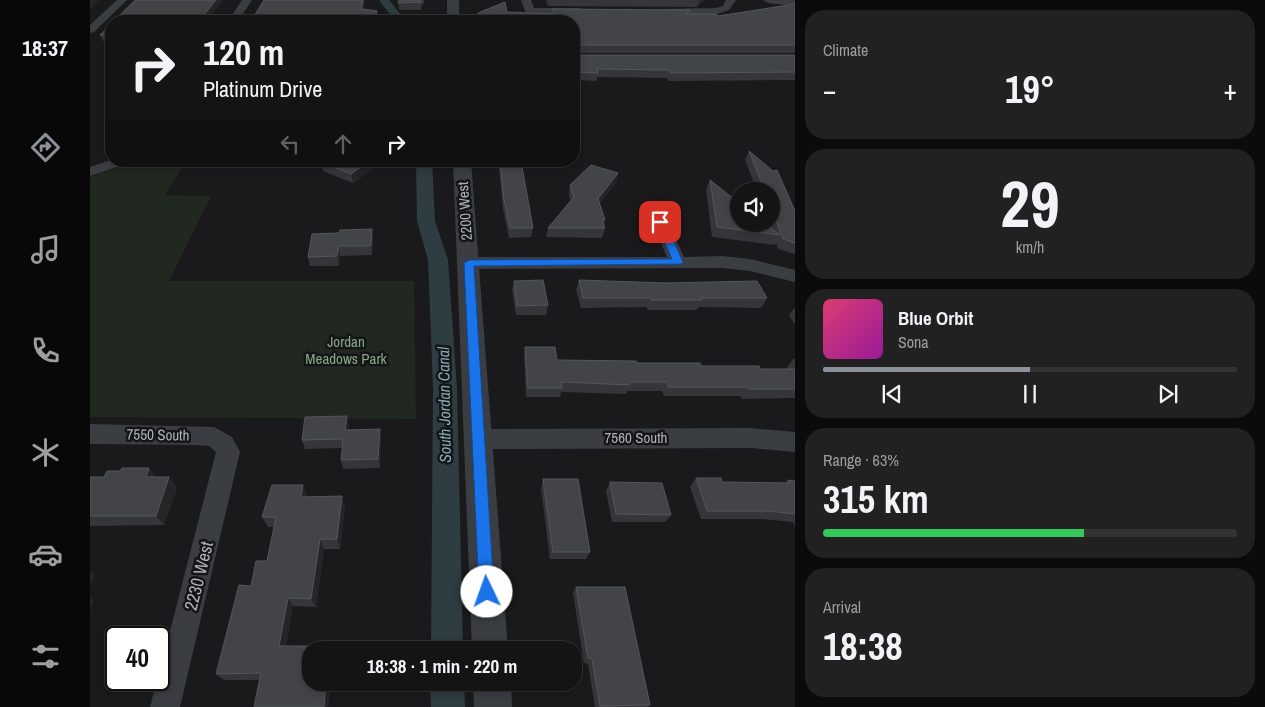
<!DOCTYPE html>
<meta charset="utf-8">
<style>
:root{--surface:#141415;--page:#212122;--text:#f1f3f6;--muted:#9d9ea0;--line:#333334;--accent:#8c9099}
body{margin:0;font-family:"Archivo Narrow",sans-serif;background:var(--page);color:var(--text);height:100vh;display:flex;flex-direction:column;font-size:19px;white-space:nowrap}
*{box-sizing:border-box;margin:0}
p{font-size:16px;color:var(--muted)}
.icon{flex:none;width:28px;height:28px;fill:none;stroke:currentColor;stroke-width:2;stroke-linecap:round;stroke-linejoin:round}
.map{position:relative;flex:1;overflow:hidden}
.details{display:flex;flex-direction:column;gap:10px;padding:10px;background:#0b0b0c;width:470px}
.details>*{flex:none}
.top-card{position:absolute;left:15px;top:15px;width:475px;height:152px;border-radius:20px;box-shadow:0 2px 8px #0003,0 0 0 1px var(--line);background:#141415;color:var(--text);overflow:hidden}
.fabs{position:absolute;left:640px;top:182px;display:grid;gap:10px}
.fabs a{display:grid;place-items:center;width:50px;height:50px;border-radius:50%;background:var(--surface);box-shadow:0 2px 8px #0003,0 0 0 1px var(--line);font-size:25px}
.speed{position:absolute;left:15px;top:626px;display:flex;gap:10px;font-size:25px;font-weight:700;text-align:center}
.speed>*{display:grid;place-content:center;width:65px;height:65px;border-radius:50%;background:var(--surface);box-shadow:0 2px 8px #0003,0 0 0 1px var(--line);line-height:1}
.speed .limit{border:2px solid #111;border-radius:8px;background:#fff;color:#111}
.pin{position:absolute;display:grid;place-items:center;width:42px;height:42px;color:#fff;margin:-21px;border-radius:10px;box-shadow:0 2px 8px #0006}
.me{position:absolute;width:55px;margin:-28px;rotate:357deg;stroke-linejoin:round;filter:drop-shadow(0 0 4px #0008)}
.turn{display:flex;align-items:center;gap:18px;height:105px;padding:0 15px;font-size:22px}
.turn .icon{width:65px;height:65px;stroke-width:2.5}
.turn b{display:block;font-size:35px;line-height:42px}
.lanes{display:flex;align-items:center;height:48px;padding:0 15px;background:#0003;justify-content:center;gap:25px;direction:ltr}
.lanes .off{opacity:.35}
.big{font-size:38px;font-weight:800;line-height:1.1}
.details .card{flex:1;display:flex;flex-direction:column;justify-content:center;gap:8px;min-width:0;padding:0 18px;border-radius:20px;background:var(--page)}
.details .dial{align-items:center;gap:0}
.dial b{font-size:65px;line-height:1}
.song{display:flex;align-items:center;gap:15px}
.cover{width:60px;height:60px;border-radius:8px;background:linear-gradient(135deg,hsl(340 70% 55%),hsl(300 70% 35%))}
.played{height:5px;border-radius:2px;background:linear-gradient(90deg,var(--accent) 50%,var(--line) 50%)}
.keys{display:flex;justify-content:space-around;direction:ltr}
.heat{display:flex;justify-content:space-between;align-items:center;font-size:28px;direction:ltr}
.charge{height:8px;border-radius:4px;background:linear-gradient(90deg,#34c759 63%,var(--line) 0)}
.trip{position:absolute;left:212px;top:641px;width:280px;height:50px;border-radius:20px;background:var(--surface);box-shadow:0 2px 8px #0003,0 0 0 1px var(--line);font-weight:800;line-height:50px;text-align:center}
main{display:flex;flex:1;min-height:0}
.tabs{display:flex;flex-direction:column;width:90px;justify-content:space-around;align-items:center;background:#080808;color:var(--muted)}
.tabs .icon{width:35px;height:35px}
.tabs .current{color:var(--accent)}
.tabs b{font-size:22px;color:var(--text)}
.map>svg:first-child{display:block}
.green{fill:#20281f}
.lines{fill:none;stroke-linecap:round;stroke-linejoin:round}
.canal{fill:#2e3d42;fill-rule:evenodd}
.minor{fill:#3a3d42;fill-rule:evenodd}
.tertiary{fill:#3a3d42;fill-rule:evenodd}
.wall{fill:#36363a}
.shaded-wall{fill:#252528}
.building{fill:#424448;stroke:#53565a}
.route{fill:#1a73e8;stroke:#114b97}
.labels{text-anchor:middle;stroke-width:5;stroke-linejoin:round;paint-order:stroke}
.street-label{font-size:15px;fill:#abb4bc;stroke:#151517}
.park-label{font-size:15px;fill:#87a882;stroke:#151517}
.water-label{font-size:16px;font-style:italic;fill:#81abb9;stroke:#151517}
.near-street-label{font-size:18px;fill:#abb4bc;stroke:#151517}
</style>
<main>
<nav class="tabs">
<b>18:37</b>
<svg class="icon current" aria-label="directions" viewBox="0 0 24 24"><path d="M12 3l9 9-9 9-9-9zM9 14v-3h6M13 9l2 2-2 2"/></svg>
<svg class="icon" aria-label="music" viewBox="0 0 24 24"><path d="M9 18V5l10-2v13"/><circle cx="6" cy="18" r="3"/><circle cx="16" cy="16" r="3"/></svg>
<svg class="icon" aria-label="phone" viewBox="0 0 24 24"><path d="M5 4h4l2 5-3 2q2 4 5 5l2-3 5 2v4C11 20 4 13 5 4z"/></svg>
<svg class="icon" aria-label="climate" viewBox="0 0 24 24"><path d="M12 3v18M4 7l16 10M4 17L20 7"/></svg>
<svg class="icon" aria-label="car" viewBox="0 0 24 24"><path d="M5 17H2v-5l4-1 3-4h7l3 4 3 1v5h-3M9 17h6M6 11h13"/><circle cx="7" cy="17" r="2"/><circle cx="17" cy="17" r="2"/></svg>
<svg class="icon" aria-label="filters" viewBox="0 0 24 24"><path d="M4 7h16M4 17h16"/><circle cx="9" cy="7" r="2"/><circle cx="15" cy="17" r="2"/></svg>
</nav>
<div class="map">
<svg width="705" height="707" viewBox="0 0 705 707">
<rect width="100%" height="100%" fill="#1a1a1c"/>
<polygon class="green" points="47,161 96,161 75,195 121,196 79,281 324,281 326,419 0,417 0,177"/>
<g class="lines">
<g class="canal">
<polygon points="289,0 299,0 316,21 305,21"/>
<polygon points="326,161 342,161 345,221 358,260 367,388 373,650 341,650 343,388 338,260 327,221"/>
<polygon points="340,682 374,682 375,707 341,707"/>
</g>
<g class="minor">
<polygon points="27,0 37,0 4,32 0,33 0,25"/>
<polygon points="152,0 162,0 148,21 138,21"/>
<polygon points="431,0 441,0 444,8 489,8 494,11 489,14 440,14 435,11"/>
<polygon points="636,0 646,0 639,10 627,14 573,15 568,12 573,9 626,8 633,6"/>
<polygon points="673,0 705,0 705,6 678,3"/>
<polygon points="21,160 21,161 38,161 36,164 0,176 0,167"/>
<polygon points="570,217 576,219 578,222 594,257 632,256 660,259 705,270 705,282 660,271 632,268 379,269 373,267 370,263 373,259 379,257 577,257 562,222 564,219"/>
<polygon points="0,424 124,427 142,437 150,452 90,707 60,707 67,680 69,680 69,674 126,452 119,446 104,445 0,444"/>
<polygon points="661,428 705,432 705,452 661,448 388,449 380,446 377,439 380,432 388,429"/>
</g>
<g class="tertiary">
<rect x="357" y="0" width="12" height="21"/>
<polygon points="363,161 381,161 418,650 382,650"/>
<polygon points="383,682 421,682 422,707 384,707"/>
</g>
</g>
<g class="wall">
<polygon points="275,0 273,9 287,18 287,21 161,21"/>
<polygon points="309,0 334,0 334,4 332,4 331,10 309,10"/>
<polygon points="456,0 615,0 607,7 458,6"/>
<polygon points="705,4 705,53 485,53 485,55 705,55 705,80 579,81 577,78 507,77 507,81 484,80 484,21 388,21 388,13 417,12 461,14 462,9 599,14 628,16"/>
<polygon points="21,24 21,42 14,42 10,35"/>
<polygon points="659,151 705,211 705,254 688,249 686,243 685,245 622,237 616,189 620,180 680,228 679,224 681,224 681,191 667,191 655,160"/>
<polygon points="233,161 288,161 289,164 263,183 233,171 232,162"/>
<polygon points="409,161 431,161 443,228 441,237 419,238 413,209 409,168"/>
<polygon points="528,173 526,183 509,203 515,220 514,224 515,228 512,238 456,237 458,228 480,201 479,194 480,185"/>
<polygon points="222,234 283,239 282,255 250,256 249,266 220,266 218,257"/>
<polygon points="489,280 677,298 671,308 609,307 607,310 557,310 557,307 491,308 486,290"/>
<polygon points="424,281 458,305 456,315 426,315 422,290"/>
<polygon points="705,307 705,325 699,315"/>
<polygon points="435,347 467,360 547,363 670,369 697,369 697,368 703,359 705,359 705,398 652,399 650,396 574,396 572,391 537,391 536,394 471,392 470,397 436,397 434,356"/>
<polygon points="259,425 258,429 291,438 290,468 253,469 251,460 252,448 215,449 212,440"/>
<polygon points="0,477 79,477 87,488 74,525 0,526"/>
<polygon points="606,478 632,482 695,483 698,480 705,481 705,528 703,522 671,519 611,519 600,487"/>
<polygon points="453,479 500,552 496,559 460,559 451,488"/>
<polygon points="520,482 581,515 575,522 522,522 516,491"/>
<polygon points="217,495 217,497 255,506 250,549 234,549 226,607 203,606 196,646 241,682 238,707 164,707 169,680 134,680 126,674 161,586 177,561 184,527 178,527 172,517"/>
<polygon points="486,587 560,705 557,707 505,707 498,664 494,663 483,593"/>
</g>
<g class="shaded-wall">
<polygon points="0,0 10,0 0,9"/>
<polygon points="126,0 133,0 117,21 109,21"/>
<polygon points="273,0 275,0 272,18 271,11"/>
<polygon points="610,0 615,0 607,7"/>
<polygon points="287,11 287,21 285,21"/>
<polygon points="279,161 288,161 289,164 263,183 261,174"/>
<polygon points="528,173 526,183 506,208 508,199"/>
<polygon points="282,229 283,239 282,255 281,246"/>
<polygon points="249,246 250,256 249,266 247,256"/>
<polygon points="257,416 259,425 258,438 255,430"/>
<polygon points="290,429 291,438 290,468 288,459"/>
<polygon points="59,468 68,478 56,477"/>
<polygon points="79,477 87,488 74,525 66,516"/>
<polygon points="213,485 217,495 215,507 211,497"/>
<polygon points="252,496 255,506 250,549 247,539"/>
<polygon points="230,539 234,549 226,607 221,599"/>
<polygon points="0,571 5,575 0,586"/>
<polygon points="0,597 4,600 0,611"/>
<polygon points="198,598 203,606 195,653 189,646"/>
<polygon points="236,682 241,682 238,707 234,707"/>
</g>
<g class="building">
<polygon points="45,0 126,0 109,21 24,21"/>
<polygon points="174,0 273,0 271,11 273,9 287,11 285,21 218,21 220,17 183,17 181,21 161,21"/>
<polygon points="309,0 331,0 331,2 308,3"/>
<polygon points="415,2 417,12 464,14 462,9 600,10 596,14 626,14 628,16 705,4 705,45 485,45 484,47 484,21 389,21 388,13"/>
<polygon points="21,24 21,35 10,35"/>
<polygon points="484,49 485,55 705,55 705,72 581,73 579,70 507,69 508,73 484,72"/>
<polygon points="659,151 683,171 687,170 705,211 705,243 693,239 681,208 681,191 675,191"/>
<polygon points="233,161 279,161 261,174 232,162"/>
<polygon points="410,161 431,161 443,228 420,228 414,200"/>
<polygon points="501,165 528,173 508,199 515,220 512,220 515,228 458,228 484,197 480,185"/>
<polygon points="620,180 649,203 649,224 675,224 690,235 627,227"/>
<polygon points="282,229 281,246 249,246 247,256 218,257 222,234 249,233 250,230"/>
<polygon points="453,280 458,305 427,306 424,281"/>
<polygon points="489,280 575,283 667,281 677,298 611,298 612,300 561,300 560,298 493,298"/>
<polygon points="435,347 465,347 467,360 546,361 547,363 610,363 611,366 669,366 670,369 705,369 705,389 658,389 657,387 578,387 577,382 539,382 540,385 471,382 472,388 438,388"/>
<polygon points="257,416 255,430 290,429 288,459 251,460 253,439 212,440 215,417"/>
<polygon points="32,468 59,468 56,477 79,477 66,516 0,516 0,477 14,477 17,471 30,471"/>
<polygon points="606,478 631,478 632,482 699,483 698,480 705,481 705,514 679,511 617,511"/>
<polygon points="453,479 488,479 500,552 463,552"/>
<polygon points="520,482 572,483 581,515 526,514"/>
<polygon points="182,485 213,485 211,497 252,496 247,539 230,539 221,599 198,598 189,646 240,646 240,650 221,650 221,682 236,682 234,707 164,707 171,673 126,674 149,585 161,586 166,561 177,561 186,517 172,517"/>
<polygon points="486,587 535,587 560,705 510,706 502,659 498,658"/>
</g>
<polygon class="route" points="567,220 573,220 575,222 593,262 591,264 384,266 404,592 402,598 397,600 391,598 389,592 374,263 379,260 582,259 566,222"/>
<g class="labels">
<g class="street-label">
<text transform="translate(375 211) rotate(-94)" y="5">2200 West</text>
<text transform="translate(68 435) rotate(1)" y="5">7550 South</text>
<text x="546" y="443">7560 South</text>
</g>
<g class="park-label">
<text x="256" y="347">Jordan<tspan x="256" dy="17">Meadows Park</tspan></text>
</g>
<g class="water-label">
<text transform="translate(354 405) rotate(-91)" y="6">South Jordan Canal</text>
</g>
<g class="near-street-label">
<text transform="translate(109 576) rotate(-76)" y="6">2230 West</text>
</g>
</g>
</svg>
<div class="fabs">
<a><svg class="icon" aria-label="sound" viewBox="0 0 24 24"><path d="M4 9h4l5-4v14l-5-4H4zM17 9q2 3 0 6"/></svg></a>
</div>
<div class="speed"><div class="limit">40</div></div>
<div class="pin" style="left:570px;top:222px;background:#d93025"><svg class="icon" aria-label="arrive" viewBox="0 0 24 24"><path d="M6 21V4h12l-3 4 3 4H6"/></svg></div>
<svg class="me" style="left:397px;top:592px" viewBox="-20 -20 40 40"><circle r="19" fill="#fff"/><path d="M0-13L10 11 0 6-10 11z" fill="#1a73e8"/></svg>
<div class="trip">18:38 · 1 min · 220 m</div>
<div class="top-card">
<div class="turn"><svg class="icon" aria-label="right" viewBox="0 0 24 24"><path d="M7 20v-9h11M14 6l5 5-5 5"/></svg><div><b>120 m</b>Platinum Drive</div></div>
<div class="lanes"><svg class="icon off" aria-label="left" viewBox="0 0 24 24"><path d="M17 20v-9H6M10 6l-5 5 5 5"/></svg><svg class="icon off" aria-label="ahead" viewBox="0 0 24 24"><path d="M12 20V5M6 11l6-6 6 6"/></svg><svg class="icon" aria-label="right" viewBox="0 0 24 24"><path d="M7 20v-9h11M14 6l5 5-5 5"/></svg></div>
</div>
</div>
<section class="details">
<div class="card"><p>Climate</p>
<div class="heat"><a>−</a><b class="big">19°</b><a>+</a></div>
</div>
<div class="card dial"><b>29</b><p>km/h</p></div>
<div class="card">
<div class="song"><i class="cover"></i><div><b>Blue Orbit</b><p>Sona</p></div></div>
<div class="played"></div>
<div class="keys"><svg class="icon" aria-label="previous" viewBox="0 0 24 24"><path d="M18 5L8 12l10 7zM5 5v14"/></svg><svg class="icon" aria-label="pause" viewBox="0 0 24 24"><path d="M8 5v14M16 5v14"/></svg><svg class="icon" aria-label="next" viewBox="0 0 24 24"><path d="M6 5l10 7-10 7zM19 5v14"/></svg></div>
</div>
<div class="card"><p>Range · 63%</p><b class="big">315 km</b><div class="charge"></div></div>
<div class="card"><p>Arrival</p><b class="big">18:38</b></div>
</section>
</main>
